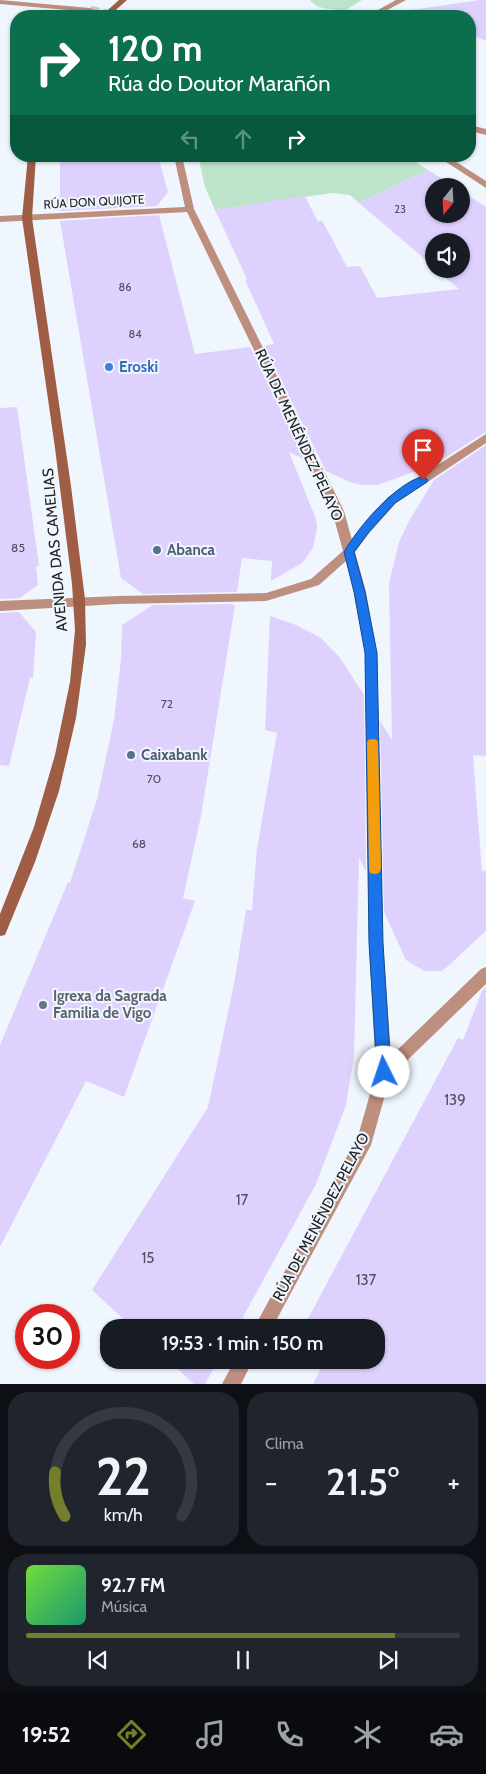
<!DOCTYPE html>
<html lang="es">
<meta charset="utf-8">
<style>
:root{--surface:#171b24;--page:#20242c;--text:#f1f3f6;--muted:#9ea1a6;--line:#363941;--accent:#757f2b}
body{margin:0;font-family:Cabin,sans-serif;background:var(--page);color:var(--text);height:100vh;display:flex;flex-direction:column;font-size:19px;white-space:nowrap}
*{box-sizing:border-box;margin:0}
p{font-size:16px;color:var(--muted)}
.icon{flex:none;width:28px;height:28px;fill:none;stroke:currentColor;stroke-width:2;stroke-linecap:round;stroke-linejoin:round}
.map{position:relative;height:1384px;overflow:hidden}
.panel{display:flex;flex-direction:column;gap:8px;padding:8px;background:#0d0f14;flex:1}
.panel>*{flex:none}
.banner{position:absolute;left:10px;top:10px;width:466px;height:152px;border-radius:20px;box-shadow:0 1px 4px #0004;background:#0b6e4f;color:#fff;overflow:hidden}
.needle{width:32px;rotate:198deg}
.controls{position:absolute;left:425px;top:178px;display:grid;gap:10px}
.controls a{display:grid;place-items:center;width:45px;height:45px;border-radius:50%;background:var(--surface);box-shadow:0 1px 4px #0004;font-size:25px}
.speed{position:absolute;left:15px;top:1304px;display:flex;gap:10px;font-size:25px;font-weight:700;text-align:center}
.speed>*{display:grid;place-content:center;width:65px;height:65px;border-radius:50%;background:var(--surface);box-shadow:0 1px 4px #0004;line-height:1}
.speed .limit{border:8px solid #d22;background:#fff;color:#111}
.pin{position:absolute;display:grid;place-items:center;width:42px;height:42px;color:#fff;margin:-51px -21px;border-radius:50% 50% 50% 0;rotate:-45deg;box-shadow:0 0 5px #0007}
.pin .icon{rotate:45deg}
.me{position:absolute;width:55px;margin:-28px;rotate:356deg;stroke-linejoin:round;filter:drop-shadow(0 0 4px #0008)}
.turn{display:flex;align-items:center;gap:18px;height:105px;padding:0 15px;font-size:22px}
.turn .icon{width:65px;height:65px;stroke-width:2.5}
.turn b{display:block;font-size:35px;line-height:42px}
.lanes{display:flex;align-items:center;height:48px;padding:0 15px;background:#0003;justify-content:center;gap:25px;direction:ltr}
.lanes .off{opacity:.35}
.big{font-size:38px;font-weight:600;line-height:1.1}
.panel .widget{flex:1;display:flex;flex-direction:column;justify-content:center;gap:8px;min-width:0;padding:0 18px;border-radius:20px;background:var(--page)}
.panel .dial{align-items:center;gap:0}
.dial svg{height:130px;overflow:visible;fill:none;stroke:var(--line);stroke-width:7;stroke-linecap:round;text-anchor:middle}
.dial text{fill:var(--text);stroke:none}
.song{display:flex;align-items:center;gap:15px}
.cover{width:60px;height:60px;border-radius:8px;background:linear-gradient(135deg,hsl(100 70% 55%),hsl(160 70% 35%))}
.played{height:5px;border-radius:2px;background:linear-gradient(90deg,var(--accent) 85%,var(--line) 85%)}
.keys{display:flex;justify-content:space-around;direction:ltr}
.heat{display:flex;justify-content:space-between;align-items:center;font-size:28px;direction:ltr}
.panel .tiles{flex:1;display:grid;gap:8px;grid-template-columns:1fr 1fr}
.widget:last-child{grid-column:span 2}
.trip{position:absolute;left:100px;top:1319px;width:285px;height:50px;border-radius:20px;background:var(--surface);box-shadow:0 1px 4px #0004;font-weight:600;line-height:50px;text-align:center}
.tab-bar{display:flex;height:80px;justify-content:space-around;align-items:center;background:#090b0e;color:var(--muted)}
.tab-bar .icon{width:35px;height:35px}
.tab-bar .on{color:var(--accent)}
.tab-bar b{font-size:22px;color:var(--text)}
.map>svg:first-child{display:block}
.green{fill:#bde3ca}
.building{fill:#dfd1fe}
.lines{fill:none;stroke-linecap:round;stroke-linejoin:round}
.minor-tunnel{stroke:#c7ccd3;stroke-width:9;stroke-dasharray:9 4.5;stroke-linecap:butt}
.minor{fill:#be8f7e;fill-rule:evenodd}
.tertiary{fill:#be8f7e;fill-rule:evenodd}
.secondary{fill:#9f5d45;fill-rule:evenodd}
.route{fill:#1a73e8;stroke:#114b97}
.slow{fill:#f59e0b}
.shop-dot{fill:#3f7fe0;stroke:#f0f6fe;stroke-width:2}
.service-dot{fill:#5c6f8a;stroke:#f0f6fe;stroke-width:2}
.worship-dot{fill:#6b7280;stroke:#f0f6fe;stroke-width:2}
.labels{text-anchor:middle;stroke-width:4;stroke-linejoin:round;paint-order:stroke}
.far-number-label{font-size:11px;fill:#514f5d}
.far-street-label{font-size:12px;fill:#222427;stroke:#f0f6fe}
.number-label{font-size:12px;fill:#514f5d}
.shop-label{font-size:15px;font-weight:bold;fill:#366cbe;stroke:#f0f6fe;text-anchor:start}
.street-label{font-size:15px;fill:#222427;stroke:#f0f6fe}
.service-label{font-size:15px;font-weight:bold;fill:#4e5e75;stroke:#f0f6fe;text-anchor:start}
.worship-label{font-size:15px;font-weight:bold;fill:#5b616d;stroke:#f0f6fe;text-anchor:start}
.near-number-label{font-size:15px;fill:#514f5d}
</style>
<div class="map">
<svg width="486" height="1384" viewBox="0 0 486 1384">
<rect width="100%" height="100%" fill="#f0f6fe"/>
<g class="green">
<path d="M310,0H362L344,11C332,8 318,11 310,0Z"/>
<polygon points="198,156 407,156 428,170 359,203 350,195 332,193 215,210 205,187"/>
</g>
<g class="building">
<polygon points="480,0 486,0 486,41 470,34 470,16 427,16 411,10"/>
<polygon points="60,156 158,156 168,192 157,206 60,211"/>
<polygon points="428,170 454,186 434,186 434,214 461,214 461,191 486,207 486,432 435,464 378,485 361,485 350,482 326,471 264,346 274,344 245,280 247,279 215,210 305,196 318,222 322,220 347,267 360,266 377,298 459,289 435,269 461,269 461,241 434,241 434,267 359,203"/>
<polygon points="159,215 195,354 250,347 305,460 289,452 316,519 317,528 313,548 302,563 271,581 272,561 242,558 237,592 143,594 121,578 60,221"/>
<polygon points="17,407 39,566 36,567 38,585 20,598 0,599 0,408"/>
<polygon points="486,445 486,756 473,755 482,872 486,870 486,931 447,967 441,971 424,971 406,960 384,912 380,721 392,740 389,583 399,542 408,523 434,480"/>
<polygon points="231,604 235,605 201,816 183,898 195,901 124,1097 86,1081 0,1247 0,1045 68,882 70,883 97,799 114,720 121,659 122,625 153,605"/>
<polygon points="19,612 36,632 33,678 30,678 9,766 0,765 0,613"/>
<polygon points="270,616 296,625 321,638 340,658 364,695 366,872 359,857 354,1056 346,1105 316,1184 237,1328 133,1328 92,1290 208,1107 234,984 246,910 252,910 257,849 277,733 265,730"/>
<polygon points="486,987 486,1384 313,1384 324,1362 320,1360 376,1360 376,1328 303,1328 458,1038 463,1040 482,991"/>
<polygon points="168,1360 218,1360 205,1384 194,1384"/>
</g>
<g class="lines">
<polyline class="minor-tunnel" points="90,10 114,16"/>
<g class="minor">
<polygon points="0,0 90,8 94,10 90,12 0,4"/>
<polygon points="470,125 486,129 486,135 470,131"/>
<polygon points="174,156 182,156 194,209 344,511 352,540 388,497 486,434 486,443 396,503 369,533 355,552 366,592 377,653 383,943 391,1056 481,969 486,967 486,984 390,1077 371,1145 272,1328 254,1328 358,1136 376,1073 369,943 365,653 354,592 346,561 319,585 266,601 118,604 0,611 0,601 118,596 266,593 311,579 343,551 332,511 187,212 0,222 0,216 185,207"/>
<polygon points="235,1360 253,1360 241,1384 222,1384"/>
</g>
<g class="tertiary">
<polygon points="396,0 406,0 376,16 367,16"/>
<polygon points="437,156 447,156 486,181 486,188"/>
</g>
<g class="secondary">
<polygon points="119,0 127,0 109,16 101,16"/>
<polygon points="28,156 36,156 32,218 71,486 85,599 86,645 76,718 59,791 35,862 5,935 0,936 0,914 34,827 55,755 70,682 75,630 72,584 55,448 22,218"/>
</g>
</g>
<path class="route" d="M423,476L428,480L427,482L395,503L369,532L354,552L365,592L377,653L383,943L391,1072L389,1077L384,1079L379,1077L377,1072L369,943L365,653L354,592L344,552C359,526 394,485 423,476Z"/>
<polygon class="slow" points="373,739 377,740 378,743 381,869 379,873 375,874 370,873 369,869 367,743 368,740"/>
<circle class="shop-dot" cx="109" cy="367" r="5"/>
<g class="service-dot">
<circle cx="157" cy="550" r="5"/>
<circle cx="131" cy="755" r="5"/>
</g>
<circle class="worship-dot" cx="43" cy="1005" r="5"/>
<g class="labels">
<g class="far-number-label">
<text x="400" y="213">23</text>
<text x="125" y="291">86</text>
<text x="135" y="338">84</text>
</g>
<g class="far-street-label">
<text transform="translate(94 202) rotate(-3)" y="4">RÚA DON QUIJOTE</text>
</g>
<g class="number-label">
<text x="18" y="552">85</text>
<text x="167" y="708">72</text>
<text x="154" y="783">70</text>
<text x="139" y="848">68</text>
</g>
<g class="shop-label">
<text x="119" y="372">Eroski</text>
</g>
<g class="street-label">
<text transform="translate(299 435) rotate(65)" y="5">RÚA DE MENÉNDEZ PELAYO</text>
<text transform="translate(55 550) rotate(-95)" y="5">AVENIDA DAS CAMELIAS</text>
<text transform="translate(321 1217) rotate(-62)" y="5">RÚA DE MENÉNDEZ PELAYO</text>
</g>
<g class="service-label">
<text x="167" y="555">Abanca</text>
<text x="141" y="760">Caixabank</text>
</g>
<g class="worship-label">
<text x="53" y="1001">Igrexa da Sagrada<tspan x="53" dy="17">Familia de Vigo</tspan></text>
</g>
<g class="near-number-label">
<text x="455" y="1105">139</text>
<text x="242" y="1205">17</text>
<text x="148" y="1263">15</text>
<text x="366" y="1285">137</text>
</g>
</g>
</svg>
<div class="controls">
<a><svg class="needle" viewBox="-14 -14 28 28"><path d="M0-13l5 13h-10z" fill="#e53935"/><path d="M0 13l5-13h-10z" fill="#9ea1a6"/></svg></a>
<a><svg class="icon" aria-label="sound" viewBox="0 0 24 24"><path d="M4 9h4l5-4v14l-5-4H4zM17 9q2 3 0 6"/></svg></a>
</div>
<div class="speed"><div class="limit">30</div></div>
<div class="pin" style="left:423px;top:480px;background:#d93025"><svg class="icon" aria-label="arrive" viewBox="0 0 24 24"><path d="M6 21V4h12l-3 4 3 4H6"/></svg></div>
<svg class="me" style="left:384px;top:1072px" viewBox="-20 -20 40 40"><circle r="19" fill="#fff"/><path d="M0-13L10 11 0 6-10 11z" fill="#1a73e8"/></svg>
<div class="trip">19:53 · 1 min · 150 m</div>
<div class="banner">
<div class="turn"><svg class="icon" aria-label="right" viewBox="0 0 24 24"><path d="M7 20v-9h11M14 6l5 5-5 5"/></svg><div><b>120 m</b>Rúa do Doutor Marañón</div></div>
<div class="lanes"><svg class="icon off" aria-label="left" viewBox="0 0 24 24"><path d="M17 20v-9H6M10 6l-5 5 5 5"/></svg><svg class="icon off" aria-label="ahead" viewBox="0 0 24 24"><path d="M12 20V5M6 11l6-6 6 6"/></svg><svg class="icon" aria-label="right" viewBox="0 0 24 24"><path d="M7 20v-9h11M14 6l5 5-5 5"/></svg></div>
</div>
</div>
<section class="panel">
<div class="tiles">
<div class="widget dial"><svg viewBox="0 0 100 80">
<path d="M14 69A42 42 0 1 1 86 69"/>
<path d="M14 69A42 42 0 0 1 8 42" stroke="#757f2b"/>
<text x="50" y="56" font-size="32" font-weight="700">22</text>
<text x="50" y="72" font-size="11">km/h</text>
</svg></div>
<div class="widget"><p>Clima</p>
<div class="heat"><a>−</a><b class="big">21.5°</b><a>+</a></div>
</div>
<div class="widget">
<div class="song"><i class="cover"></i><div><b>92.7 FM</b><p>Música</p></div></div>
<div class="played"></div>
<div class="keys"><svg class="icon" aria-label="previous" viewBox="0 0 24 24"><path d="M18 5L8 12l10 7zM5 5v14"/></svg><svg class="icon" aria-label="pause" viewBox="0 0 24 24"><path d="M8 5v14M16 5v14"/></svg><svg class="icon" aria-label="next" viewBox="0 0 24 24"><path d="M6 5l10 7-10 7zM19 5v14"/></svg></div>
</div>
</div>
</section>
<nav class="tab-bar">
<b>19:52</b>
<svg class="icon on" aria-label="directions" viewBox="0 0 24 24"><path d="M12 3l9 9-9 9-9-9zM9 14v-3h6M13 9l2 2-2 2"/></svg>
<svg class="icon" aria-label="music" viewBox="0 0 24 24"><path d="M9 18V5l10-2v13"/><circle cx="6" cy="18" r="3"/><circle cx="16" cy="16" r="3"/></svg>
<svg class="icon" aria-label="phone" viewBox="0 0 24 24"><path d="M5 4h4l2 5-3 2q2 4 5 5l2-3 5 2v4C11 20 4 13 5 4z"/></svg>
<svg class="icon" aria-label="climate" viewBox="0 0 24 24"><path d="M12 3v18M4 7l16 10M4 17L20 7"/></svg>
<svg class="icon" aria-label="car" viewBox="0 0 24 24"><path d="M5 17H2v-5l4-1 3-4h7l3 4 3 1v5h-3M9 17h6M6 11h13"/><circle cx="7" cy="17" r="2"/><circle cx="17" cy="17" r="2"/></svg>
</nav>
